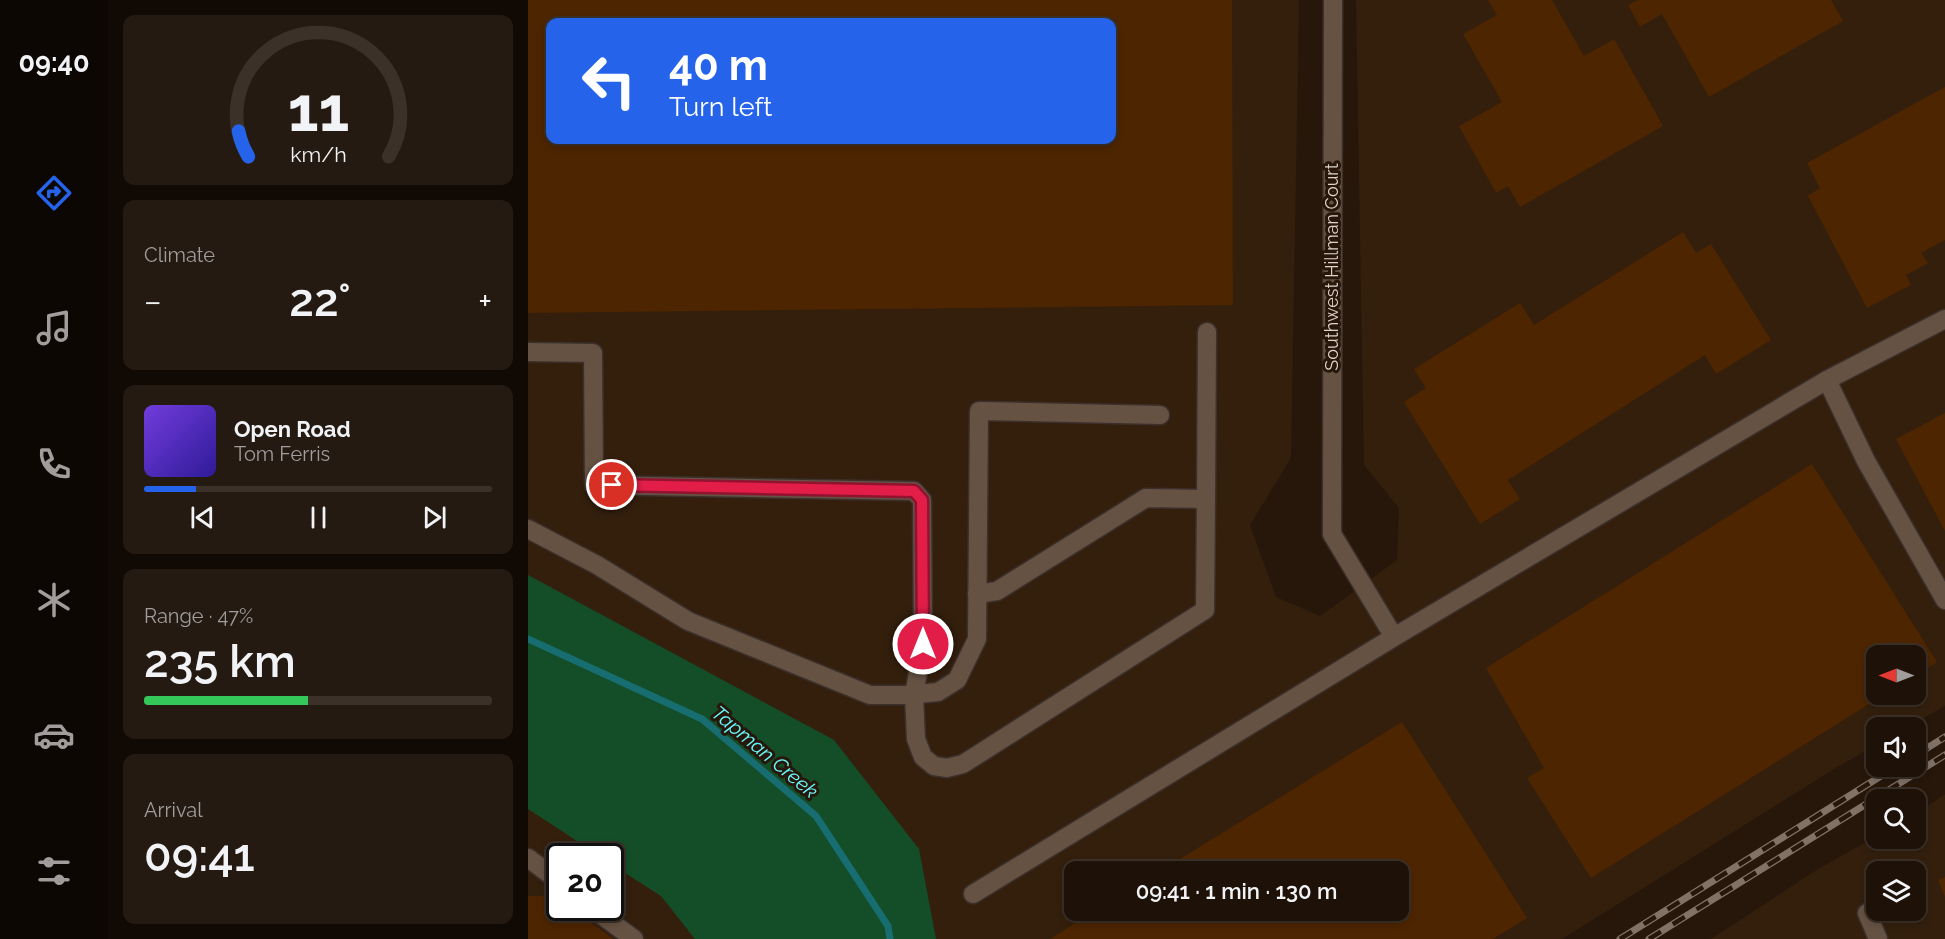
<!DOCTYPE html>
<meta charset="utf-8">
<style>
:root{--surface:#1d1108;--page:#251a12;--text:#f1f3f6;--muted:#a09d9c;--line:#3b3129;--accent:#2563eb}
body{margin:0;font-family:Raleway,sans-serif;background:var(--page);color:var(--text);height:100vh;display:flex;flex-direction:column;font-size:22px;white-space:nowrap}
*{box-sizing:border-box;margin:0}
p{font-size:20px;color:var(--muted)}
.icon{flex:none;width:33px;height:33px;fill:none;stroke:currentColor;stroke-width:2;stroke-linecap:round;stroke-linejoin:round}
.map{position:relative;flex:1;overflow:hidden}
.drawer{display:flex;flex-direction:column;gap:15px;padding:15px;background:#100904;width:420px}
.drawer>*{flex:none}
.top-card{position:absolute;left:18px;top:18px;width:570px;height:126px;border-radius:12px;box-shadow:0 3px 9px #0003,0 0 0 2px var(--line);background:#2563eb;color:#fff;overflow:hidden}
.needle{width:39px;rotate:270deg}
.controls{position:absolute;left:1338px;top:645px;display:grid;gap:12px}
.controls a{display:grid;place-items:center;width:60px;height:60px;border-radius:12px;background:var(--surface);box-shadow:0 3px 9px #0003,0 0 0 2px var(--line);font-size:30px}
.speed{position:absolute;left:18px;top:843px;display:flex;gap:12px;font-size:30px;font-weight:700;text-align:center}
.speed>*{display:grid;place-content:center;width:78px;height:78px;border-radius:50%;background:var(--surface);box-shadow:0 3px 9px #0003,0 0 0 2px var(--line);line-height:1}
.speed .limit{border:3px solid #111;border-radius:9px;background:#fff;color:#111}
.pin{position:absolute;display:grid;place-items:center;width:51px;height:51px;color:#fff;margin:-26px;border:3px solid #fff;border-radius:50%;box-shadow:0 2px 6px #0007}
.me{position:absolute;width:66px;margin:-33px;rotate:0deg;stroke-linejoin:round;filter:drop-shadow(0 0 4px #0008)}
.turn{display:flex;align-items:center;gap:21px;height:126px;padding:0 24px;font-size:27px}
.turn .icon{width:78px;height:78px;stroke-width:2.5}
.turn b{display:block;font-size:42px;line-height:51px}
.big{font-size:45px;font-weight:600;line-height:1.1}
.drawer .card{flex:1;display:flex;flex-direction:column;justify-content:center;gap:9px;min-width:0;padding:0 21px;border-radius:12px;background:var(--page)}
.drawer .dial{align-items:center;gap:0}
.dial svg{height:156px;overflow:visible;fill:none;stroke:var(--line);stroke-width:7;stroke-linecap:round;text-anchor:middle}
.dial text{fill:var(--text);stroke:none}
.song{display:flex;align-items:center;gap:18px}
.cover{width:72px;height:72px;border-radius:9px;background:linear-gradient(135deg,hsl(260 70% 55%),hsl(250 70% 35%))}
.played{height:6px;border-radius:3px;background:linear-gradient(90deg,var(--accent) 15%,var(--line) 15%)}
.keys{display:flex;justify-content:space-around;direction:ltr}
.heat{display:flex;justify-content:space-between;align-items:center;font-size:33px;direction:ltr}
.charge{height:9px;border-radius:4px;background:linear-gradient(90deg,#34c759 47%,var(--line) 0)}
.trip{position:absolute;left:536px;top:861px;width:345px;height:60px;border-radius:12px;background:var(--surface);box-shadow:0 3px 9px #0003,0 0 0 2px var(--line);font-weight:600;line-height:60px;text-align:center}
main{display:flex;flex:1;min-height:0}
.tabs{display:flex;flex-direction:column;width:108px;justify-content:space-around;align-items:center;background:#0c0703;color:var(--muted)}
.tabs .icon{width:42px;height:42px}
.tabs .active{color:var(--accent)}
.tabs b{font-size:27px;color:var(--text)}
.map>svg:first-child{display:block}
.built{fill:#341f0d;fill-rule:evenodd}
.green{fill:#144e29}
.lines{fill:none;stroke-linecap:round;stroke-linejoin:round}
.stream{stroke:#176d6f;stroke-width:7}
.building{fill:#4d2500;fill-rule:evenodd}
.minor-casing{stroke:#3c302c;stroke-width:21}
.minor{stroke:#655243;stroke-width:18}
.rail-casing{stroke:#807267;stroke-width:7}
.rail{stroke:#27170a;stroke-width:4.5;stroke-dasharray:14;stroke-linecap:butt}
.route-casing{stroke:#92132f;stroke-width:15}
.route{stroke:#e11d48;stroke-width:10}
.labels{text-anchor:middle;stroke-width:6;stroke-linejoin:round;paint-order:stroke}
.street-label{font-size:18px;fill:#ddd1c8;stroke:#27170a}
.water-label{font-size:20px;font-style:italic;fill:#67fbff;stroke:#27170a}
</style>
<main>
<nav class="tabs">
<b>09:40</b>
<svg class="icon active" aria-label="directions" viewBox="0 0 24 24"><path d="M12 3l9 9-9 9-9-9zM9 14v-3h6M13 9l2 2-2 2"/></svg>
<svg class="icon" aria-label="music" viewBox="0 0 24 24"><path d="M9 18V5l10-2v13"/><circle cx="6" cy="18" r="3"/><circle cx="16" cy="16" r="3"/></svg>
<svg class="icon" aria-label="phone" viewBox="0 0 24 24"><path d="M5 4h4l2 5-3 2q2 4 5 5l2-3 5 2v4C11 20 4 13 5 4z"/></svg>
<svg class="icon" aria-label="climate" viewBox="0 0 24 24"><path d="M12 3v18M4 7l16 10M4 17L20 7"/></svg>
<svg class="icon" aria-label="car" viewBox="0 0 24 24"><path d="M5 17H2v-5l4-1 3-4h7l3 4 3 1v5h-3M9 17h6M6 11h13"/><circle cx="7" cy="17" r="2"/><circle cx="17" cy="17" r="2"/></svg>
<svg class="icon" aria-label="filters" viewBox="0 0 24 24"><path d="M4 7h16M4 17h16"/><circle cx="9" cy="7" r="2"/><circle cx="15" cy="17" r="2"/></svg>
</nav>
<section class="drawer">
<div class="card dial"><svg viewBox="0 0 100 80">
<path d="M14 69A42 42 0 1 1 86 69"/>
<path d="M14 69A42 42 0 0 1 9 56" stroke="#2563eb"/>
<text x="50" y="56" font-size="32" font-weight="700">11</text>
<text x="50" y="72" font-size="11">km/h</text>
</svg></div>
<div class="card"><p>Climate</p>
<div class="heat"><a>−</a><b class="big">22°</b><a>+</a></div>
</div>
<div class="card">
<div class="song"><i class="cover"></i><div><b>Open Road</b><p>Tom Ferris</p></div></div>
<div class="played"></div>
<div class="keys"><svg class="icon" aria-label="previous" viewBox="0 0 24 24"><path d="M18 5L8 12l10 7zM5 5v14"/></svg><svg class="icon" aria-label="pause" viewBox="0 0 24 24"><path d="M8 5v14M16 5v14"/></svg><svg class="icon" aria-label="next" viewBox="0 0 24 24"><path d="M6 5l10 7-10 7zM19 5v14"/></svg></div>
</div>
<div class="card"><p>Range · 47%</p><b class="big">235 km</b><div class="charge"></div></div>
<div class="card"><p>Arrival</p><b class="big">09:41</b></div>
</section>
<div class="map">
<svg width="1417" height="939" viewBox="0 0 1417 939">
<rect width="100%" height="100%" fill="#27170a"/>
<g class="built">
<path d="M0,0H771L763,458L722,525L748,597L792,616L869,560L871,508L836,465L828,0H1417V706L1379,727L1348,728V745L1306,769L1034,939H0ZM22,22H584V140H22ZM1348,656H1388V694H1348ZM32,856H82V908H32ZM546,872H870V910H546Z"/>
<path d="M1417,794V939H1183L1287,871L1348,836V838H1388V814ZM1348,872H1388V910H1348Z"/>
</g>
<polygon class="green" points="0,575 306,740 391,849 408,939 167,939 133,896 83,864 82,856 72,856 0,809"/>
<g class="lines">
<polyline class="stream" points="0,639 174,719 288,816 360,926 362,939"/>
</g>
<g class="building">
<path d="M0,0H704L705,305L0,313ZM22,22H584V140H22Z"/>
<polygon points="960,0 1024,0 1056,56 1086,39 1135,126 992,207 980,186 968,193 931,126 974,102 935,34 969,15"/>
<polygon points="1110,0 1303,0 1315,21 1181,97 1134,14 1112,27 1100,5"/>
<polygon points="1417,87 1417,240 1393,253 1400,263 1378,275 1383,285 1339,308 1280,196 1292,188 1279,163"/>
<polygon points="1155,232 1168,253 1183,244 1243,340 1188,374 1177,355 980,480 992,499 952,524 876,402 898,388 886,369 992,303 1006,325"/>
<polygon points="1417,413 1417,531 1368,439"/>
<polygon points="1284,464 1409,662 1388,676 1388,656 1348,656 1348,694 1357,694 1063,878 999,778 1016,768 958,668"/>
<polygon points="874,722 999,918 965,939 522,939 568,910 870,910 870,872 631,872"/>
<polygon points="1417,877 1417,897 1410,880"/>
<polygon points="26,893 32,898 32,908 44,908 85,939 0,939 0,896 19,896"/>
</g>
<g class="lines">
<defs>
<g id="minor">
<polyline points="805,0 804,534 866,637 1299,380 1417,319"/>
<polyline points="0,352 65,353 66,485 386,491 394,500 395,644 386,695 388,739 395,757 406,766 419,768 435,764 677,610 678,499"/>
<polyline points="1299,380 1338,461 1417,600"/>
<polyline points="0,529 69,565 160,621 342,695 378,695 410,692 429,680 449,639 451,411 632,415"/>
<polyline points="449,594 469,591 618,498 678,499 679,332"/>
<polyline points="0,858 32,882"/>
<polyline points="445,894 866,637"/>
<polyline points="64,908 106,939"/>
<polyline points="1339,913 1350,939"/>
</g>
</defs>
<use href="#minor" class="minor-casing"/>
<use href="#minor" class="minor"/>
<defs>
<g id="rail">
<polyline points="1388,755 1417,737"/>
<polyline points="1092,939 1369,766"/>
<polyline points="1121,939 1417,755"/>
</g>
</defs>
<use href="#rail" class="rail-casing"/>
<use href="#rail" class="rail"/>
</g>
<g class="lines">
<defs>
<polyline id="route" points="84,485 386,491 394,500 395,644"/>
</defs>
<use href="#route" class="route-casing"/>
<use href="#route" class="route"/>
</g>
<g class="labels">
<g class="street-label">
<text transform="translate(804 267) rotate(-90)" y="6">Southwest Hillman Court</text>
</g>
<g class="water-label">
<text transform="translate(237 752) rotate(40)" y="7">Tapman Creek</text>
</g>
</g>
</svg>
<div class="controls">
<a><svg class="needle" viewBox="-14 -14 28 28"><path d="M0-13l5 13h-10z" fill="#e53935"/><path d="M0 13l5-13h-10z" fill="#a09d9c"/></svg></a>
<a><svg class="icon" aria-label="sound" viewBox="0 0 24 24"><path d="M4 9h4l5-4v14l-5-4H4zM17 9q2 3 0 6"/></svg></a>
<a><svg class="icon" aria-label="search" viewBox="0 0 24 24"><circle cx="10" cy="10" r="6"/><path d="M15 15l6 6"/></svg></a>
<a><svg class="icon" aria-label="layers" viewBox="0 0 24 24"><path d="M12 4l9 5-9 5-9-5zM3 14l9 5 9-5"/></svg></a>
</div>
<div class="speed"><div class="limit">20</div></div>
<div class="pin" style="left:84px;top:485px;background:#d93025"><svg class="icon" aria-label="arrive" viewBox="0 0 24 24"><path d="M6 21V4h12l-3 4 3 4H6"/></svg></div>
<svg class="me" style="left:395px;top:644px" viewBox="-20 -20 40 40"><circle r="17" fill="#e11d48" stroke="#fff" stroke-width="3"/><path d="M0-11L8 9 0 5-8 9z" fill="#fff"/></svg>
<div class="trip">09:41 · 1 min · 130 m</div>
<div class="top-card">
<div class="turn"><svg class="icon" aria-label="left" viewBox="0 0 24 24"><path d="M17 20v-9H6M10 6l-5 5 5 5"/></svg><div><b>40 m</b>Turn left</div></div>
</div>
</div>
</main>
